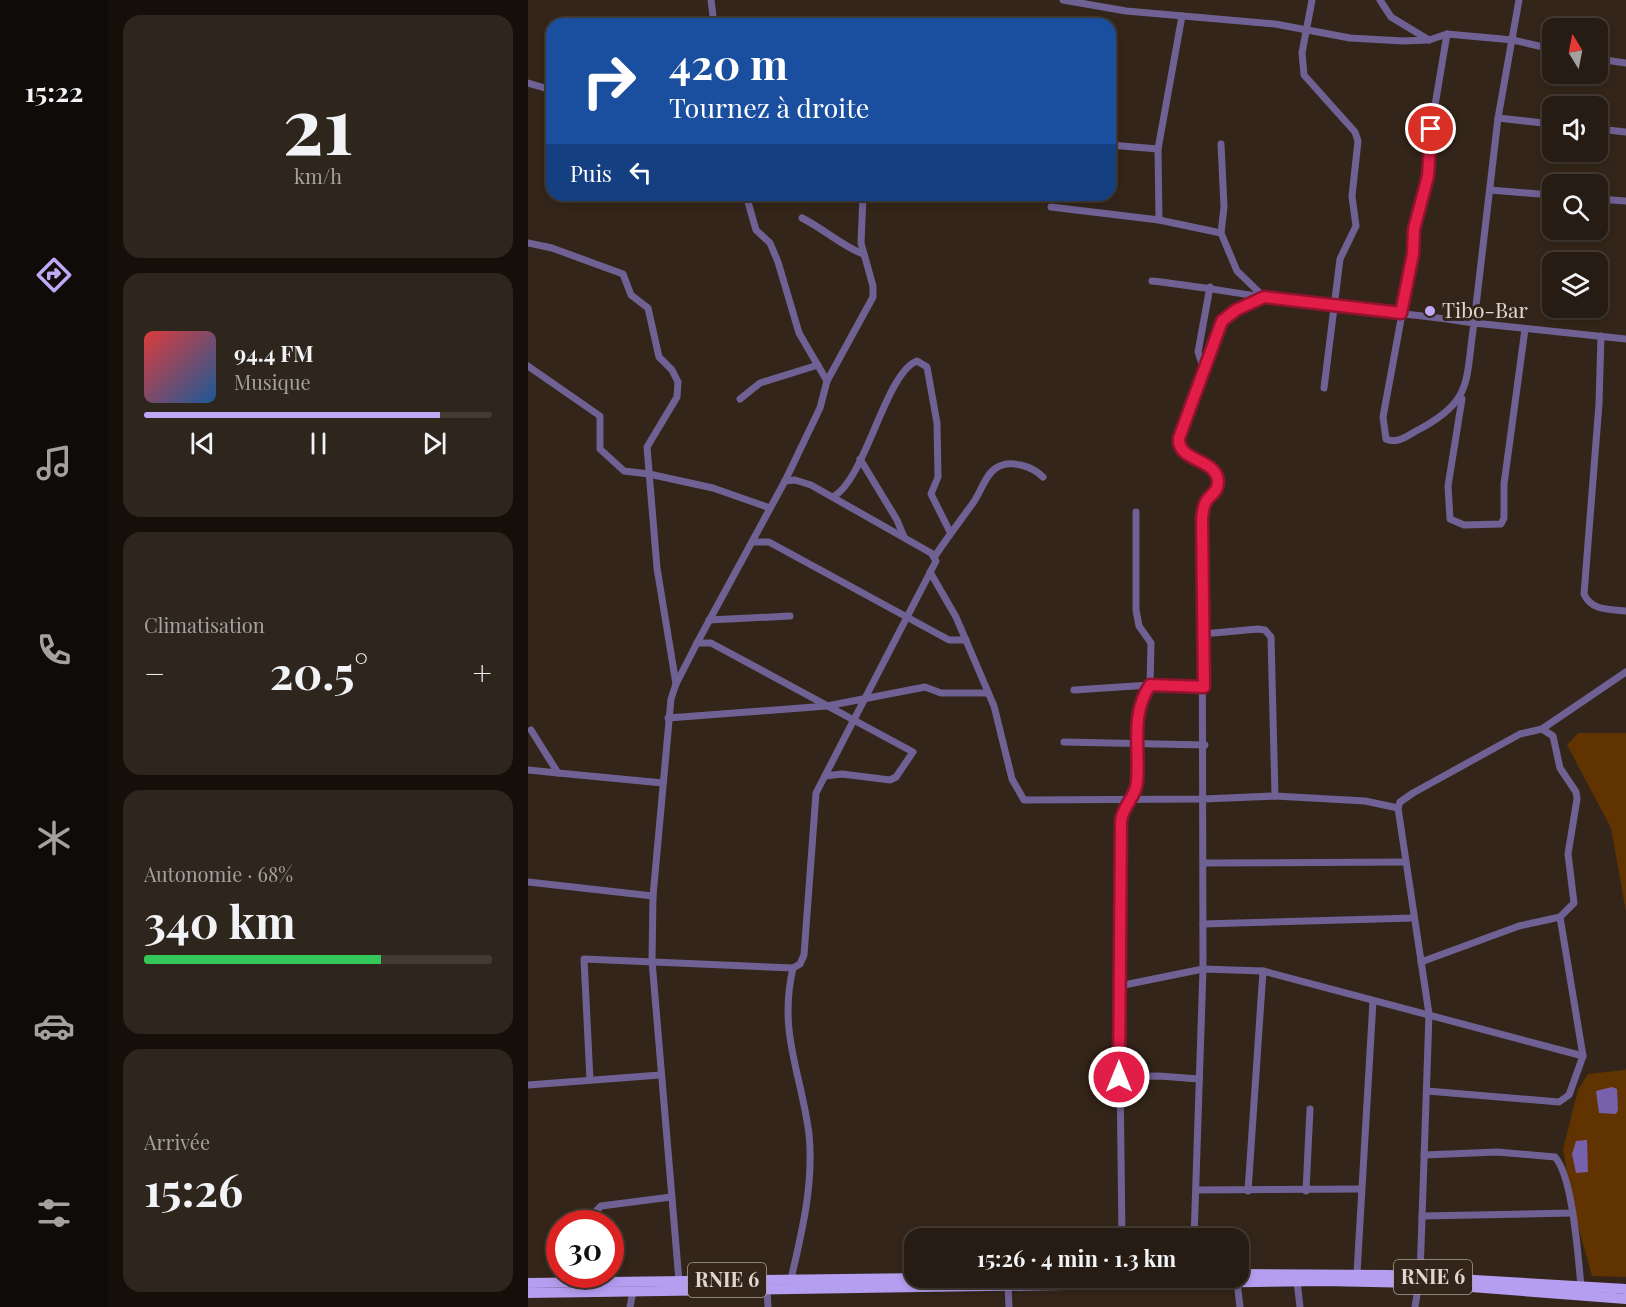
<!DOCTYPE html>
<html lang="fr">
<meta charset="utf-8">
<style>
:root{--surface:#261c13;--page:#2e251c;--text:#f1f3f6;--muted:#a4a1a0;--line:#423a33;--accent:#bea9f5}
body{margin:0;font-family:"Playfair Display",serif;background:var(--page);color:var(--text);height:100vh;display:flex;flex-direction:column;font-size:22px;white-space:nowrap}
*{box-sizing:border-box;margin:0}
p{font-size:20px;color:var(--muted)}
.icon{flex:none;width:33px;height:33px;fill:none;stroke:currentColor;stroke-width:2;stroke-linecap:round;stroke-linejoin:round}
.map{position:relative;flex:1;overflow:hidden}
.panel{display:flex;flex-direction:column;gap:15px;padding:15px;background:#150f0a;width:420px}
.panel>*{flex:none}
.hud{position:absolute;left:18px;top:18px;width:570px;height:183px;border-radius:18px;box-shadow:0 3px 9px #0003,0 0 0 2px var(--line);background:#1a4fa0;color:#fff;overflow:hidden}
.needle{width:39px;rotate:350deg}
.fabs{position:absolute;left:1014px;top:18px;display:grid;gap:12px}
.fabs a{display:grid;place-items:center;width:66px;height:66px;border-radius:12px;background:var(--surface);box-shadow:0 3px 9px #0003,0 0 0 2px var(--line);font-size:30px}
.speed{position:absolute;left:18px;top:1210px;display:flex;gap:12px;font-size:30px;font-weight:700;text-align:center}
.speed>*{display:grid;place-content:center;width:78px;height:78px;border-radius:50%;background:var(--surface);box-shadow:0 3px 9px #0003,0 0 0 2px var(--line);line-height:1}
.speed .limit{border:9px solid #d22;background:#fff;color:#111}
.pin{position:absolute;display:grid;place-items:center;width:51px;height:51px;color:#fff;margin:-26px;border:3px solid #fff;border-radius:50%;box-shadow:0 2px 6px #0007}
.me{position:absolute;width:66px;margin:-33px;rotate:0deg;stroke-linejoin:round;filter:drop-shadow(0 0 4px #0008)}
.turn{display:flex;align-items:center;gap:21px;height:126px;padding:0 24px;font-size:27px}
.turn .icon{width:78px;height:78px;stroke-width:2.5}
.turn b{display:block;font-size:42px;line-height:51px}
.then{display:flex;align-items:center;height:57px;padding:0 24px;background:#0003;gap:12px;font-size:22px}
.big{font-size:45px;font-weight:700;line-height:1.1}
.panel .widget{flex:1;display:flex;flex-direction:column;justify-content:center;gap:9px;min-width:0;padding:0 21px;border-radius:18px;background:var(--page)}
.panel .dial{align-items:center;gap:0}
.dial b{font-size:78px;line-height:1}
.song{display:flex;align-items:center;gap:18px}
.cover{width:72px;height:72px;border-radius:9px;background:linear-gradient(135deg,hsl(0 70% 55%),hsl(210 70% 35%))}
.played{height:6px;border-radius:3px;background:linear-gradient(90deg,var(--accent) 85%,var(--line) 85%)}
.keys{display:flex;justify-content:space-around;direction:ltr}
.heat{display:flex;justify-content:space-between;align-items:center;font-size:33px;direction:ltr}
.charge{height:9px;border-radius:4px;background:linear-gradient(90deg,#34c759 68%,var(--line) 0)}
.trip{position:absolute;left:376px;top:1228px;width:345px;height:60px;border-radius:18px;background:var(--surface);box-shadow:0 3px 9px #0003,0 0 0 2px var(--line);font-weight:700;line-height:60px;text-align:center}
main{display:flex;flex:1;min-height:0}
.menu{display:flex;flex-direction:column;width:108px;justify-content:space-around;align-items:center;background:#0f0b08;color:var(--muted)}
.menu .icon{width:42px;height:42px}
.menu .current{color:var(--accent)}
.menu b{font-size:27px;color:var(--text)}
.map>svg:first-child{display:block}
.green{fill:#613301}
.water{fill:#7861ac}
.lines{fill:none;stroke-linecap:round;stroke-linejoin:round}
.minor{stroke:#6f6193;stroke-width:7}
.primary{stroke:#b59df0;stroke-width:10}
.route-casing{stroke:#92132f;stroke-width:15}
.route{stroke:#e11d48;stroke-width:10}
.poi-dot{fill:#bea9f5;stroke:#332519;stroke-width:2}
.labels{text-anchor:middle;stroke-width:6;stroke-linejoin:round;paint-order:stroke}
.shield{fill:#332519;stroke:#aca198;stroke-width:1.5}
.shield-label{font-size:20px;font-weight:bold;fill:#e0d6cf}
.poi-label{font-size:21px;fill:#e0d6cf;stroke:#332519;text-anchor:start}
</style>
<main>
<nav class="menu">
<b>15:22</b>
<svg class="icon current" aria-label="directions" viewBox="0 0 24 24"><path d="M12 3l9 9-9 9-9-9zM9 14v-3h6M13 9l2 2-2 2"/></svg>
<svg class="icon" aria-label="music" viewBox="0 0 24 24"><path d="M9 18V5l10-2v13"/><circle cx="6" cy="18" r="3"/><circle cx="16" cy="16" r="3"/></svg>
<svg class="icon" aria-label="phone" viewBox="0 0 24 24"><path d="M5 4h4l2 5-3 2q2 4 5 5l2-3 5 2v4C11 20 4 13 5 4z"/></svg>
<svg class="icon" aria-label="climate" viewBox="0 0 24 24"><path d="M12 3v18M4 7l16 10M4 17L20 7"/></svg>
<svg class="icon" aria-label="car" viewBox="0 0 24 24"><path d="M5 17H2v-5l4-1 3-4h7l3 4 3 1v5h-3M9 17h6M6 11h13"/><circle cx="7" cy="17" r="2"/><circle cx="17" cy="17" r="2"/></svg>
<svg class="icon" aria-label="filters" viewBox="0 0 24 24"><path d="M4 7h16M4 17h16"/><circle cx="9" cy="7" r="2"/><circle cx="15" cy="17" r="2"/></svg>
</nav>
<section class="panel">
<div class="widget dial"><b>21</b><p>km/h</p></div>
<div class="widget">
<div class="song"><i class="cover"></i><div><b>94.4 FM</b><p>Musique</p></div></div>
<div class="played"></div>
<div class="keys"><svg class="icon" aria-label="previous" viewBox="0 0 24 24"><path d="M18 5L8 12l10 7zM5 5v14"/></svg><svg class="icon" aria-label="pause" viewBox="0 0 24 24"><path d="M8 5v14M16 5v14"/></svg><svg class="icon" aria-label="next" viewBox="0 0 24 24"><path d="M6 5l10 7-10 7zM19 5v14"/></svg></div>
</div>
<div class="widget"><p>Climatisation</p>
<div class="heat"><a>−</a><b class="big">20.5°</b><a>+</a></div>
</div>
<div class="widget"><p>Autonomie · 68%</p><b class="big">340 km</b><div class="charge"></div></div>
<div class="widget"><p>Arrivée</p><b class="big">15:26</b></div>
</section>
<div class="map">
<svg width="1098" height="1307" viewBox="0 0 1098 1307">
<rect width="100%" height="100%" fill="#332519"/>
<g class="green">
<polygon points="1050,733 1098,733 1098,912 1083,828 1039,745"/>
<polygon points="1098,1067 1098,1277 1064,1276 1046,1212 1035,1149 1050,1090 1060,1074 1097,1070"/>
</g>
<g class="water">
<polygon points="1084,1087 1089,1089 1090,1110 1088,1114 1071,1113 1068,1091"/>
<polygon points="1059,1140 1060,1172 1048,1173 1044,1154 1048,1141"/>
</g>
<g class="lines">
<g class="minor">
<polyline points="183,0 186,24"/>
<polyline points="535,0 598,11 747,24 822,38 875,41 901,40 919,34 985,40 1024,49"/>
<polyline points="784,0 774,53 776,75 827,132 830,141 824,196 828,226 812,259 796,388"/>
<polyline points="852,0 863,17 901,40"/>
<polyline points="991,0 970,118 946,323 1098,339"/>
<polyline points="1070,59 1098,63"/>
<polyline points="0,83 24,90"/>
<polyline points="970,118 1024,124"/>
<polyline points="1070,129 1098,132"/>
<polyline points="693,144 696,207 693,233"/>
<polyline points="582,145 630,149"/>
<polyline points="962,190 1024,195"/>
<polyline points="1070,199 1098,201"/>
<path d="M523,207L631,220L693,233L709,271L736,297L708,310L694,321L651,441C658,460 682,459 689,475C693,488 685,491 679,500C675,505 675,512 674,518L675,969L666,1239"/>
<path d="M274,218C296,229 314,246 335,254"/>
<polyline points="631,220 630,149 654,16"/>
<polyline points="0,243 24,248 95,274 103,295 120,308 131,357 144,370 150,382 149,397 119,447 129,568 148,684"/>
<path d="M624,281C671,286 717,295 764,301C825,310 885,313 946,323C937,382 946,401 888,431C879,436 869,444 858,439L855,417L885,254L886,229L900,176L903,129L919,34"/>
<path d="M1073,336L1071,404L1056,594C1063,611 1082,609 1098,611"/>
<polyline points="0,366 72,416 72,449 96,471 121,474 185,488 242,508"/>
<polyline points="677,373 670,352 682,287"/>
<polyline points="299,381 345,297 345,286 333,243 335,195"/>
<polyline points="212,399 232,383 290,365"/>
<polyline points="934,399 920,486 922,519 936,525 973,524 976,518 976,484 997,329"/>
<polyline points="332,459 369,520 376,537"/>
<path d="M305,497C338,479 357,373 389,361L399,367L409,423L410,477L403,494L422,532"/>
<polyline points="224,542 241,542 421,640 438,640"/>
<path d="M407,556C419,538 432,521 445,503C453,492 457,475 468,468C482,459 504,466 515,477"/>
<polyline points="402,572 428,617 466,706 484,779 496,800 676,799 747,796 837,801 870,808"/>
<polyline points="181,620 262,616"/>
<polyline points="674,634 730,629 737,630 743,637 747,796"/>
<polyline points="169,643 183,643 385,752 368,777 362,780 314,774 297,776"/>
<polyline points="546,690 622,685 623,643 611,626 608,610 608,512"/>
<polyline points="140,718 299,706 397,687 413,693 460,693"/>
<polyline points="3,730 30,773 135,783"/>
<polyline points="536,742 677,745"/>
<polyline points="0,770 30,773"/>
<polyline points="676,863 877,862"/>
<polyline points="0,882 125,896"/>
<polyline points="675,924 886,918"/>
<polyline points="893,962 991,926 1032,917 1046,903 1040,854 1049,799 1048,792 1032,768 1025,736 1014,729"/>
<polyline points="591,986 675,969 735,971 1055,1056"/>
<polyline points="591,1077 631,1076 671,1079"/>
<polyline points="62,1080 56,959 265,968 272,964 276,955 288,793 408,561 403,553 283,485 267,480 257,481"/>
<polyline points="0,1085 132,1075"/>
<polyline points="899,1091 1031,1102 1041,1095 1055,1056 1032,917"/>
<path d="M896,1155L969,1152L1027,1157C1045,1177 1050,1257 1053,1286"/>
<polyline points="668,1190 832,1189"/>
<polyline points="720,1191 735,971"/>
<polyline points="778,1191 782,1109"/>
<polyline points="894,1216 1044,1213"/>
<polyline points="56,1224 73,1206 143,1197"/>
<path d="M594,1239L591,986L594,813C598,802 607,795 609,783C613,749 602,716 622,685L676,687"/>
<polyline points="829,1273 845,1001"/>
<path d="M263,1279C274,1232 286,1183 281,1134C273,1072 250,1033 265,968"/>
<polyline points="151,1281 124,961 125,896 143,699 148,684 169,643 257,481 292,408 299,381 271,333 250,262 242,243 228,230 218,195"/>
<polyline points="769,1281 772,1307"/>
<polyline points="709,1282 712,1307"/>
<polyline points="480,1286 481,1307"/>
<polyline points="239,1289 240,1307"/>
<polyline points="102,1307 105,1291"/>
<polyline points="887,1307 892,1276 901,1014 870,808 872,802 885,793 992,734 1014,729 1098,672"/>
</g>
<g class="primary">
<polyline points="711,1274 861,1275 1098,1289"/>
<polyline points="0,1283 398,1278"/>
<polyline points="0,1293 796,1281 891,1283 1098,1299"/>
</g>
</g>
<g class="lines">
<defs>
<path id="route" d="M591,1077L593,821C595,805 608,797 609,782C612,748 602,715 622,685L676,687L674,518C675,512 675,505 679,500C684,493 690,492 690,481C688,458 649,462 651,438L694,321L708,310L736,297L873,313L885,254L886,229L900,176L903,129"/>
</defs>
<use href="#route" class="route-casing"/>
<use href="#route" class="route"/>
</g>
<circle class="poi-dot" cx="902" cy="311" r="6"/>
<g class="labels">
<g class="shield">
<rect x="866" y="1260" width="78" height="34" rx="4.5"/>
<rect x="160" y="1263" width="78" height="34" rx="4.5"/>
</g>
<g class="shield-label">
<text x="905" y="1284">RNIE 6</text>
<text x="199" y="1287">RNIE 6</text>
</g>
<g class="poi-label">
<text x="914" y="318">Tibo-Bar</text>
</g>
</g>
</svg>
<div class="fabs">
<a><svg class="needle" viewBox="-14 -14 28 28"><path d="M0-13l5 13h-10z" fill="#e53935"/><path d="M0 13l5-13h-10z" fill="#a4a1a0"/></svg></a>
<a><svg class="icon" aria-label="sound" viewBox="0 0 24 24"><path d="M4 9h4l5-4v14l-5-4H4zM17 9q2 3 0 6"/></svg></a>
<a><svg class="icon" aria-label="search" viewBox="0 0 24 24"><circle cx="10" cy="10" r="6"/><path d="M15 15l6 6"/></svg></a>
<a><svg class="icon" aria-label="layers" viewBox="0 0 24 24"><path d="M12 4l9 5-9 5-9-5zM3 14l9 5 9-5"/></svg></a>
</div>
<div class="speed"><div class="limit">30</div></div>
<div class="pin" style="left:903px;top:129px;background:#d93025"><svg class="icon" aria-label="arrive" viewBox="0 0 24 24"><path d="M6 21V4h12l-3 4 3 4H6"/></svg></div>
<svg class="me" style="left:591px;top:1077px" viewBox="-20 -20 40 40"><circle r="17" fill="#e11d48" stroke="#fff" stroke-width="3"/><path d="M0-11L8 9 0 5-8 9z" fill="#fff"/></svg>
<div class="trip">15:26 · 4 min · 1.3 km</div>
<div class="hud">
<div class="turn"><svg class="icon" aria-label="right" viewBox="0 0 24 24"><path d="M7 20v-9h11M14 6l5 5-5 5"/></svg><div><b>420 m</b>Tournez à droite</div></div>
<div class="then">Puis<svg class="icon" aria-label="left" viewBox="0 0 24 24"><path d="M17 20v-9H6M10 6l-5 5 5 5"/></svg></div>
</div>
</div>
</main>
